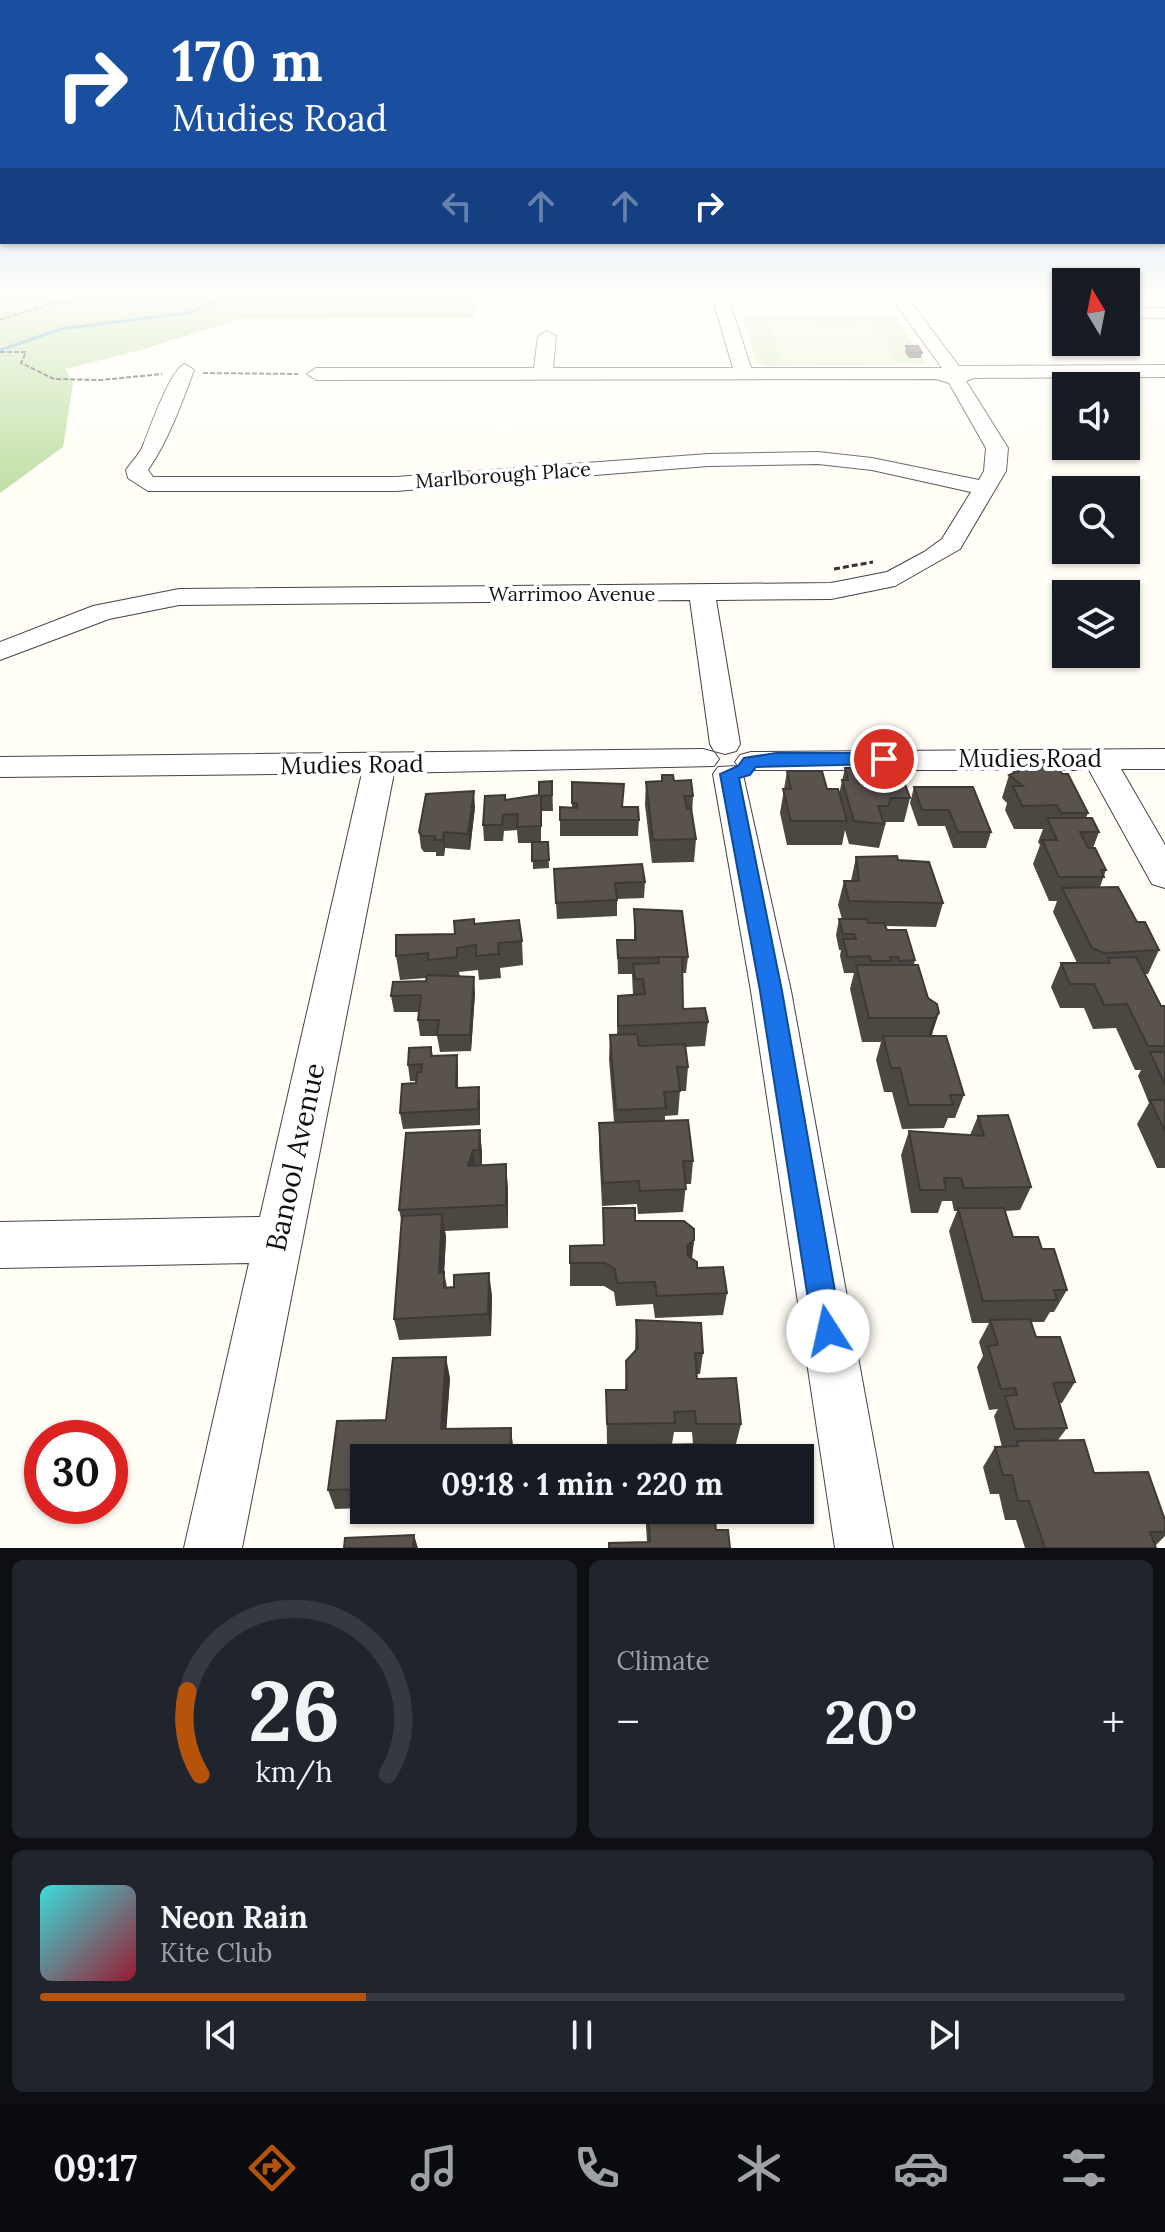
<!DOCTYPE html>
<meta charset="utf-8">
<style>
:root{--surface:#171b24;--page:#20242c;--text:#f1f3f6;--muted:#9ea1a6;--line:#363941;--accent:#b45309}
body{margin:0;font-family:Lora,serif;background:var(--page);color:var(--text);height:100vh;display:flex;flex-direction:column;font-size:30px;white-space:nowrap}
*{box-sizing:border-box;margin:0}
p{font-size:26px;color:var(--muted)}
.icon{flex:none;width:44px;height:44px;fill:none;stroke:currentColor;stroke-width:2;stroke-linecap:round;stroke-linejoin:round}
.map{position:relative;height:1548px;overflow:hidden}
.panel{display:flex;flex-direction:column;gap:12px;padding:12px;background:#0d0f14;flex:1}
.panel>*{flex:none}
.guide{position:absolute;left:0px;top:0px;width:1166px;height:244px;box-shadow:0 2px 6px #0004;background:#1a4fa0;color:#fff;overflow:hidden}
.needle{width:52px;rotate:350deg}
.tools{position:absolute;left:1052px;top:268px;display:grid;gap:16px}
.tools a{display:grid;place-items:center;width:88px;height:88px;border-radius:0px;background:var(--surface);box-shadow:0 2px 6px #0004;font-size:40px}
.speed{position:absolute;left:24px;top:1420px;display:flex;gap:16px;font-size:40px;font-weight:700;text-align:center}
.speed>*{display:grid;place-content:center;width:104px;height:104px;border-radius:50%;background:var(--surface);box-shadow:0 2px 6px #0004;line-height:1}
.speed .limit{border:12px solid #d22;background:#fff;color:#111}
.pin{position:absolute;display:grid;place-items:center;width:68px;height:68px;color:#fff;margin:-34px;border:4px solid #fff;border-radius:50%;box-shadow:0 2px 8px #0007}
.me{position:absolute;width:88px;margin:-44px;rotate:350deg;stroke-linejoin:round;filter:drop-shadow(0 0 6px #0008)}
.turn{display:flex;align-items:center;gap:28px;height:168px;padding:0 40px;font-size:36px}
.turn .icon{width:104px;height:104px;stroke-width:2.5}
.turn b{display:block;font-size:56px;line-height:68px}
.lanes{display:flex;align-items:center;height:76px;padding:0 40px;background:#0003;justify-content:center;gap:40px;direction:ltr}
.lanes .off{opacity:.35}
.big{font-size:60px;font-weight:800;line-height:1.1}
.panel .tile{flex:1;display:flex;flex-direction:column;justify-content:center;gap:12px;min-width:0;padding:0 28px;border-radius:12px;background:var(--page)}
.panel .dial{align-items:center;gap:0}
.dial svg{height:208px;overflow:visible;fill:none;stroke:var(--line);stroke-width:7;stroke-linecap:round;text-anchor:middle}
.dial text{fill:var(--text);stroke:none}
.song{display:flex;align-items:center;gap:24px}
.cover{width:96px;height:96px;border-radius:12px;background:linear-gradient(135deg,hsl(180 70% 55%),hsl(350 70% 35%))}
.played{height:8px;border-radius:4px;background:linear-gradient(90deg,var(--accent) 30%,var(--line) 30%)}
.keys{display:flex;justify-content:space-around;direction:ltr}
.heat{display:flex;justify-content:space-between;align-items:center;font-size:44px;direction:ltr}
.panel .tiles{flex:1;display:grid;gap:12px;grid-template-columns:1fr 1fr}
.tile:last-child{grid-column:span 2}
.trip{position:absolute;left:350px;top:1444px;width:464px;height:80px;border-radius:0px;background:var(--surface);box-shadow:0 2px 6px #0004;font-weight:800;line-height:80px;text-align:center}
.dock{display:flex;height:128px;justify-content:space-around;align-items:center;background:#090b0e;color:var(--muted)}
.dock .icon{width:56px;height:56px}
.dock .active{color:var(--accent)}
.dock b{font-size:36px;color:var(--text)}
.map>svg:first-child{display:block}
.green{fill:#d5ebbd}
.forest{fill:#b9dc9c}
.pitch{fill:#e6f2cf}
.lines{fill:none;stroke-linecap:round;stroke-linejoin:round}
.stream{stroke:#3f96cf;stroke-width:3}
.minor-casing{stroke:#444;stroke-width:2}
.path-far1{stroke:#333;stroke-width:2;stroke-dasharray:5 2;stroke-linecap:butt}
.path{stroke:#333;stroke-width:3;stroke-dasharray:6 3;stroke-linecap:butt}
.minor{fill:#fff;fill-rule:evenodd}
.wall{fill:#4d4742}
.shaded-wall{fill:#3f3936}
.building{fill:#5a524d;stroke:#3f3936;stroke-width:2}
.route{fill:#1a73e8;stroke:#114b97;stroke-width:2}
.labels{text-anchor:middle;stroke-width:8;stroke-linejoin:round;paint-order:stroke}
.far-street-label{font-size:20px;fill:#111;stroke:#fff}
.street-label{font-size:24px;fill:#111;stroke:#fff}
.near-street-label{font-size:28px;fill:#111;stroke:#fff}
</style>
<div class="map">
<svg width="1165" height="1548" viewBox="0 0 1165 1548">
<rect width="100%" height="100%" fill="#fffdf5"/>
<polygon class="green" points="742,317 896,317 926,364 765,366 757,362"/>
<polygon class="forest" points="0,293 502,293 501,297 478,297 473,318 239,319 144,349 65,369 73,383 63,447 0,493"/>
<polygon class="pitch" points="769,322 819,323 820,326 876,323 882,335 870,336 884,336 890,348 884,349 891,350 897,363 781,362 777,349 797,348 776,347 773,335 798,335 772,334"/>
<g class="lines">
<polyline class="stream" points="0,350 61,329 187,313 236,293"/>
<defs>
<g id="minor">
<polygon points="567,293 550,302 542,297 547,293"/>
<path d="M711,293H727L751,368H942L888,293H904L959,366L1165,365V377L974,378L966,381L1008,448L1006,471L960,549L895,586L831,599L716,600L740,744L736,751L725,754L714,751L710,744L690,600L179,605L109,619L0,660V642L93,606L179,589L831,583L887,572L924,552L942,539L971,492L872,470L818,464L708,466L396,491H148L128,478L126,470C132,461 141,453 144,443C150,428 171,368 185,364L194,370C182,403 168,441 148,470L153,477H396L708,454L818,452L872,458L979,480L984,471L986,448L949,383L936,379L316,380L307,374L316,368H534L538,336L547,331L556,336L553,368H733Z"/>
<rect x="1126" y="308" width="39" height="10"/>
<polygon points="703,749 714,752 719,759 714,766 394,773 242,1548 184,1548 249,1263 0,1268 0,1222 260,1217 362,773 0,777 0,757"/>
<polygon points="1165,749 1165,769 1121,769 1165,845 1165,888 1152,884 1089,770 742,770 791,991 893,1548 835,1548 751,991 713,774 718,767 738,766 735,762 740,755 751,752"/>
</g>
</defs>
<use href="#minor" class="minor-casing"/>
<g class="path-far1">
<polyline points="0,320 47,305 115,293"/>
<polyline points="0,352 26,352 21,363 54,379 101,380 162,374"/>
<polyline points="203,373 298,374"/>
</g>
<polyline class="path" points="834,569 873,562"/>
<use href="#minor" class="minor"/>
</g>
<g class="wall">
<polygon points="906,346 922,353 921,358 909,358 905,352"/>
<polygon points="1016,760 1062,774 1088,813 1086,818 1099,832 1093,848 1106,870 1100,887 1137,922 1159,950 1148,974 1144,974 1161,1006 1165,1006 1165,1168 1157,1168 1137,1124 1149,1103 1138,1076 1141,1070 1135,1070 1116,1028 1093,1029 1084,1008 1060,1008 1051,987 1061,963 1077,963 1053,912 1057,901 1049,901 1033,864 1040,845 1038,842 1043,829 1014,829 1005,810 1007,803 1002,798 1009,775 1012,774"/>
<polygon points="845,768 910,798 904,822 886,822 879,848 849,844 845,830 842,845 787,845 780,813 787,771 839,794"/>
<polygon points="662,775 674,781 693,796 692,815 696,839 694,862 652,863 645,805 646,782 661,781"/>
<polygon points="552,781 553,811 541,811 541,842 548,842 549,868 533,869 532,843 518,843 517,830 504,831 503,841 484,841 483,825 506,800 539,795"/>
<polygon points="572,782 623,807 639,820 638,836 560,836 560,807 572,808"/>
<polygon points="914,787 991,832 986,848 953,848 945,826 918,826 910,803"/>
<polygon points="475,807 470,850 445,848 444,856 436,856 436,852 424,852 421,848 419,832"/>
<polygon points="856,857 898,860 943,903 936,927 885,926 887,930 915,960 914,965 928,998 937,1004 932,1036 964,1095 955,1118 948,1118 944,1128 902,1129 892,1092 884,1092 876,1060 881,1042 862,1042 850,989 854,973 844,973 840,956 841,950 839,950 836,935 839,919 842,919 838,905 844,881 851,881"/>
<polygon points="554,869 645,882 644,898 617,899 617,916 557,919"/>
<polygon points="634,909 688,957 686,973 683,973 683,1009 708,1022 705,1046 685,1047 688,1067 686,1091 680,1091 678,1115 665,1116 665,1120 693,1161 691,1184 686,1184 683,1212 638,1214 637,1204 602,1206 599,1147 599,1123 614,1122 609,1059 610,1035 617,1035 618,996 633,995 632,974 618,974 617,940 634,940"/>
<polygon points="474,924 522,941 523,965 500,968 501,978 479,980 478,970 459,972 460,976 475,993 471,1051 440,1052 437,1036 420,1036 418,1020 419,1012 394,1012 391,996 426,981 427,978 400,980 396,956 455,934"/>
<polygon points="431,1047 433,1056 457,1055 458,1071 458,1088 479,1087 480,1103 480,1125 403,1129 400,1113 416,1083 417,1081 410,1081 408,1065"/>
<polygon points="978,1116 1031,1187 1020,1210 1005,1211 1013,1237 1042,1249 1067,1290 1054,1312 1050,1312 1044,1322 1031,1322 1036,1337 1075,1382 1062,1403 1059,1403 1067,1428 1058,1440 1094,1473 1165,1520 1165,1536 1155,1546 1156,1548 1025,1548 1016,1520 1005,1520 999,1494 990,1494 983,1467 995,1447 1002,1447 994,1416 998,1409 989,1410 977,1367 983,1356 979,1342 989,1323 972,1323 949,1231 957,1211 954,1211 952,1201 942,1201 938,1213 911,1213 901,1155 909,1131 970,1135"/>
<polygon points="480,1130 482,1154 482,1166 508,1188 508,1228 445,1231 446,1237 444,1272 447,1287 492,1295 491,1336 399,1340 394,1319 402,1223 399,1210"/>
<polygon points="603,1208 635,1221 694,1240 692,1259 697,1268 727,1293 723,1315 655,1318 653,1304 616,1306 614,1292 604,1286 570,1286 570,1246 603,1245"/>
<polygon points="636,1320 703,1353 700,1374 697,1374 697,1379 741,1424 736,1444 693,1444 692,1432 674,1432 672,1444 607,1444 606,1390 625,1390 626,1361 635,1350"/>
<polygon points="450,1378 446,1429 511,1428 513,1448 364,1458 364,1508 335,1509 328,1490 386,1420"/>
<polygon points="645,1510 714,1510 716,1530 647,1542"/>
</g>
<g class="shaded-wall">
<polygon points="474,791 475,807 470,850 468,834"/>
<polygon points="444,832 445,848 444,856 443,840"/>
<polygon points="474,977 475,993 471,1051 470,1035"/>
<polygon points="939,1013 931,1037 926,1042 934,1018"/>
<polygon points="457,1055 458,1071 458,1104 456,1088"/>
<polygon points="479,1087 480,1103 480,1125 478,1109"/>
<polygon points="480,1130 482,1154 482,1174 479,1150"/>
<polygon points="473,1150 476,1174 468,1166"/>
<polygon points="506,1164 508,1188 508,1228 506,1205"/>
<polygon points="442,1214 446,1237 443,1295 439,1273"/>
<polygon points="694,1240 691,1262 685,1269 687,1246"/>
<polygon points="489,1273 492,1295 491,1336 488,1314"/>
<polygon points="446,1357 450,1378 445,1450 441,1429"/>
<polygon points="511,1428 513,1448 513,1458 510,1458"/>
<polygon points="414,1535 418,1548 413,1548"/>
</g>
<g class="building">
<polygon points="906,346 918,346 922,353 911,353"/>
<polygon points="1016,760 1055,760 1062,774 1068,774 1088,813 1061,813 1057,805 1022,806 1013,786 1023,786 1009,775 1021,770"/>
<polygon points="899,767 910,798 891,798 888,806 878,806 884,824 854,821 842,780 848,780 845,768"/>
<polygon points="787,771 822,771 827,789 838,789 847,821 791,821 783,789 791,789"/>
<polygon points="662,775 673,775 674,781 691,780 693,796 684,796 687,809 691,808 696,839 653,840 646,782 662,781"/>
<polygon points="552,781 552,795 541,796 541,826 517,827 518,814 503,815 502,825 483,825 485,796 505,795 505,800 539,795 539,782"/>
<polygon points="572,782 624,784 622,807 638,807 639,820 560,820 560,807 577,808 577,803 572,803"/>
<polygon points="914,787 973,787 991,832 958,832 949,810 922,810"/>
<polygon points="474,791 468,834 444,832 443,840 435,840 435,836 422,836 419,832 426,794"/>
<polygon points="1047,818 1092,818 1099,832 1080,832 1088,848 1095,848 1106,870 1101,870 1104,877 1059,877 1042,840 1057,840"/>
<polygon points="532,842 548,842 549,860 532,861"/>
<polygon points="897,856 898,860 929,862 943,903 849,901 844,881 859,881 856,857"/>
<polygon points="642,864 645,882 615,883 617,900 556,903 554,869"/>
<polygon points="1118,887 1137,922 1145,922 1159,950 1104,953 1092,948 1062,888"/>
<polygon points="634,909 682,911 688,957 618,958 617,940 636,940"/>
<polygon points="474,919 474,924 519,920 522,941 498,943 499,954 476,956 476,945 457,948 457,957 428,960 428,953 396,956 396,935 455,934 454,921"/>
<polygon points="839,919 867,919 868,923 884,923 887,930 906,930 915,960 899,961 898,957 890,957 891,961 871,961 870,956 848,957 843,939 856,939 854,934 843,934"/>
<polygon points="658,957 682,957 683,1009 705,1008 708,1022 618,1026 618,996 645,994 643,979 635,979 633,964 659,963"/>
<polygon points="1136,957 1161,1006 1165,1006 1165,1046 1148,1046 1127,1004 1104,1005 1094,984 1070,984 1061,963 1110,963 1108,958"/>
<polygon points="856,965 918,965 928,998 937,1004 939,1013 934,1018 869,1018"/>
<polygon points="427,975 474,977 470,1035 437,1035 439,1020 418,1020 421,995 391,996 393,982 426,981"/>
<polygon points="637,1034 639,1046 685,1044 688,1067 677,1067 680,1091 664,1092 666,1108 616,1110 610,1035"/>
<polygon points="883,1036 946,1036 964,1095 950,1095 953,1105 909,1105 900,1068 891,1068"/>
<polygon points="431,1047 431,1056 457,1055 456,1088 479,1087 478,1109 400,1113 402,1084 416,1083 417,1072 421,1072 422,1064 408,1065 409,1048"/>
<polygon points="1150,1052 1165,1052 1165,1085"/>
<polygon points="1150,1100 1165,1100 1165,1131"/>
<polygon points="1008,1115 1031,1187 964,1188 961,1178 944,1178 946,1190 920,1190 909,1131 984,1136 978,1116"/>
<polygon points="688,1120 693,1161 683,1161 686,1189 640,1191 639,1181 603,1183 599,1123"/>
<polygon points="480,1130 479,1150 473,1150 468,1166 506,1164 506,1205 399,1210 406,1133"/>
<polygon points="603,1208 635,1208 635,1221 684,1221 694,1229 694,1240 687,1246 688,1256 697,1262 697,1268 723,1267 727,1293 657,1296 655,1282 617,1283 615,1269 605,1263 570,1263 570,1246 604,1245"/>
<polygon points="958,1208 1004,1208 1013,1237 1038,1237 1042,1249 1054,1249 1067,1290 1054,1290 1057,1300 983,1301"/>
<polygon points="442,1214 439,1273 444,1272 444,1288 454,1287 454,1275 489,1273 488,1314 394,1319 402,1216"/>
<polygon points="1030,1319 1036,1337 1060,1337 1075,1382 1053,1383 1067,1428 1015,1429 1005,1396 1017,1395 1015,1388 1001,1389 988,1346 998,1345 990,1320"/>
<polygon points="636,1320 701,1323 703,1353 695,1353 697,1379 736,1378 741,1424 696,1424 695,1411 674,1412 675,1423 607,1424 606,1390 627,1390 626,1361 638,1348"/>
<polygon points="446,1357 441,1429 511,1428 510,1458 364,1458 364,1489 328,1490 337,1421 386,1420 393,1358"/>
<polygon points="1084,1440 1094,1473 1148,1472 1165,1520 1165,1532 1150,1532 1156,1548 1045,1548 1029,1501 1018,1501 1012,1475 1003,1475 995,1447 1018,1446 1017,1441"/>
<polygon points="708,1444 709,1458 646,1458 645,1445"/>
<polygon points="648,1510 714,1510 716,1530 728,1530 730,1548 609,1548 609,1543 650,1542"/>
<polygon points="414,1535 413,1548 344,1548 345,1538"/>
</g>
<linearGradient id="sky" x2="0" y2="1"><stop stop-color="#95c6ee"/><stop offset="0.58" stop-color="#fffefa"/><stop offset="1" stop-color="#fffefa" stop-opacity="0"/></linearGradient>
<rect width="1165" height="509" fill="url(#sky)"/>
<polygon class="route" points="776,753 884,753 893,759 884,764 756,767 750,775 739,778 782,991 842,1331 838,1342 828,1346 818,1342 813,1331 760,991 720,774 738,766 744,758"/>
<g class="labels">
<g class="far-street-label">
<text transform="translate(503 475) rotate(-4)" y="7">Marlborough Place</text>
<text x="572" y="601">Warrimoo Avenue</text>
</g>
<g class="street-label">
<text x="1030" y="767">Mudies Road</text>
<text transform="translate(352 765) rotate(-1)" y="8">Mudies Road</text>
</g>
<g class="near-street-label">
<text transform="translate(295 1157) rotate(-78)" y="10">Banool Avenue</text>
</g>
</g>
</svg>
<div class="tools">
<a><svg class="needle" viewBox="-14 -14 28 28"><path d="M0-13l5 13h-10z" fill="#e53935"/><path d="M0 13l5-13h-10z" fill="#9ea1a6"/></svg></a>
<a><svg class="icon" aria-label="sound" viewBox="0 0 24 24"><path d="M4 9h4l5-4v14l-5-4H4zM17 9q2 3 0 6"/></svg></a>
<a><svg class="icon" aria-label="search" viewBox="0 0 24 24"><circle cx="10" cy="10" r="6"/><path d="M15 15l6 6"/></svg></a>
<a><svg class="icon" aria-label="layers" viewBox="0 0 24 24"><path d="M12 4l9 5-9 5-9-5zM3 14l9 5 9-5"/></svg></a>
</div>
<div class="speed"><div class="limit">30</div></div>
<div class="pin" style="left:884px;top:759px;background:#d93025"><svg class="icon" aria-label="arrive" viewBox="0 0 24 24"><path d="M6 21V4h12l-3 4 3 4H6"/></svg></div>
<svg class="me" style="left:828px;top:1331px" viewBox="-20 -20 40 40"><circle r="19" fill="#fff"/><path d="M0-13L10 11 0 6-10 11z" fill="#1a73e8"/></svg>
<div class="trip">09:18 · 1 min · 220 m</div>
<div class="guide">
<div class="turn"><svg class="icon" aria-label="right" viewBox="0 0 24 24"><path d="M7 20v-9h11M14 6l5 5-5 5"/></svg><div><b>170 m</b>Mudies Road</div></div>
<div class="lanes"><svg class="icon off" aria-label="left" viewBox="0 0 24 24"><path d="M17 20v-9H6M10 6l-5 5 5 5"/></svg><svg class="icon off" aria-label="ahead" viewBox="0 0 24 24"><path d="M12 20V5M6 11l6-6 6 6"/></svg><svg class="icon off" aria-label="ahead" viewBox="0 0 24 24"><path d="M12 20V5M6 11l6-6 6 6"/></svg><svg class="icon" aria-label="right" viewBox="0 0 24 24"><path d="M7 20v-9h11M14 6l5 5-5 5"/></svg></div>
</div>
</div>
<section class="panel">
<div class="tiles">
<div class="tile dial"><svg viewBox="0 0 100 80">
<path d="M14 69A42 42 0 1 1 86 69"/>
<path d="M14 69A42 42 0 0 1 9 37" stroke="#b45309"/>
<text x="50" y="56" font-size="32" font-weight="700">26</text>
<text x="50" y="72" font-size="11">km/h</text>
</svg></div>
<div class="tile"><p>Climate</p>
<div class="heat"><a>−</a><b class="big">20°</b><a>+</a></div>
</div>
<div class="tile">
<div class="song"><i class="cover"></i><div><b>Neon Rain</b><p>Kite Club</p></div></div>
<div class="played"></div>
<div class="keys"><svg class="icon" aria-label="previous" viewBox="0 0 24 24"><path d="M18 5L8 12l10 7zM5 5v14"/></svg><svg class="icon" aria-label="pause" viewBox="0 0 24 24"><path d="M8 5v14M16 5v14"/></svg><svg class="icon" aria-label="next" viewBox="0 0 24 24"><path d="M6 5l10 7-10 7zM19 5v14"/></svg></div>
</div>
</div>
</section>
<nav class="dock">
<b>09:17</b>
<svg class="icon active" aria-label="directions" viewBox="0 0 24 24"><path d="M12 3l9 9-9 9-9-9zM9 14v-3h6M13 9l2 2-2 2"/></svg>
<svg class="icon" aria-label="music" viewBox="0 0 24 24"><path d="M9 18V5l10-2v13"/><circle cx="6" cy="18" r="3"/><circle cx="16" cy="16" r="3"/></svg>
<svg class="icon" aria-label="phone" viewBox="0 0 24 24"><path d="M5 4h4l2 5-3 2q2 4 5 5l2-3 5 2v4C11 20 4 13 5 4z"/></svg>
<svg class="icon" aria-label="climate" viewBox="0 0 24 24"><path d="M12 3v18M4 7l16 10M4 17L20 7"/></svg>
<svg class="icon" aria-label="car" viewBox="0 0 24 24"><path d="M5 17H2v-5l4-1 3-4h7l3 4 3 1v5h-3M9 17h6M6 11h13"/><circle cx="7" cy="17" r="2"/><circle cx="17" cy="17" r="2"/></svg>
<svg class="icon" aria-label="filters" viewBox="0 0 24 24"><path d="M4 7h16M4 17h16"/><circle cx="9" cy="7" r="2"/><circle cx="15" cy="17" r="2"/></svg>
</nav>
